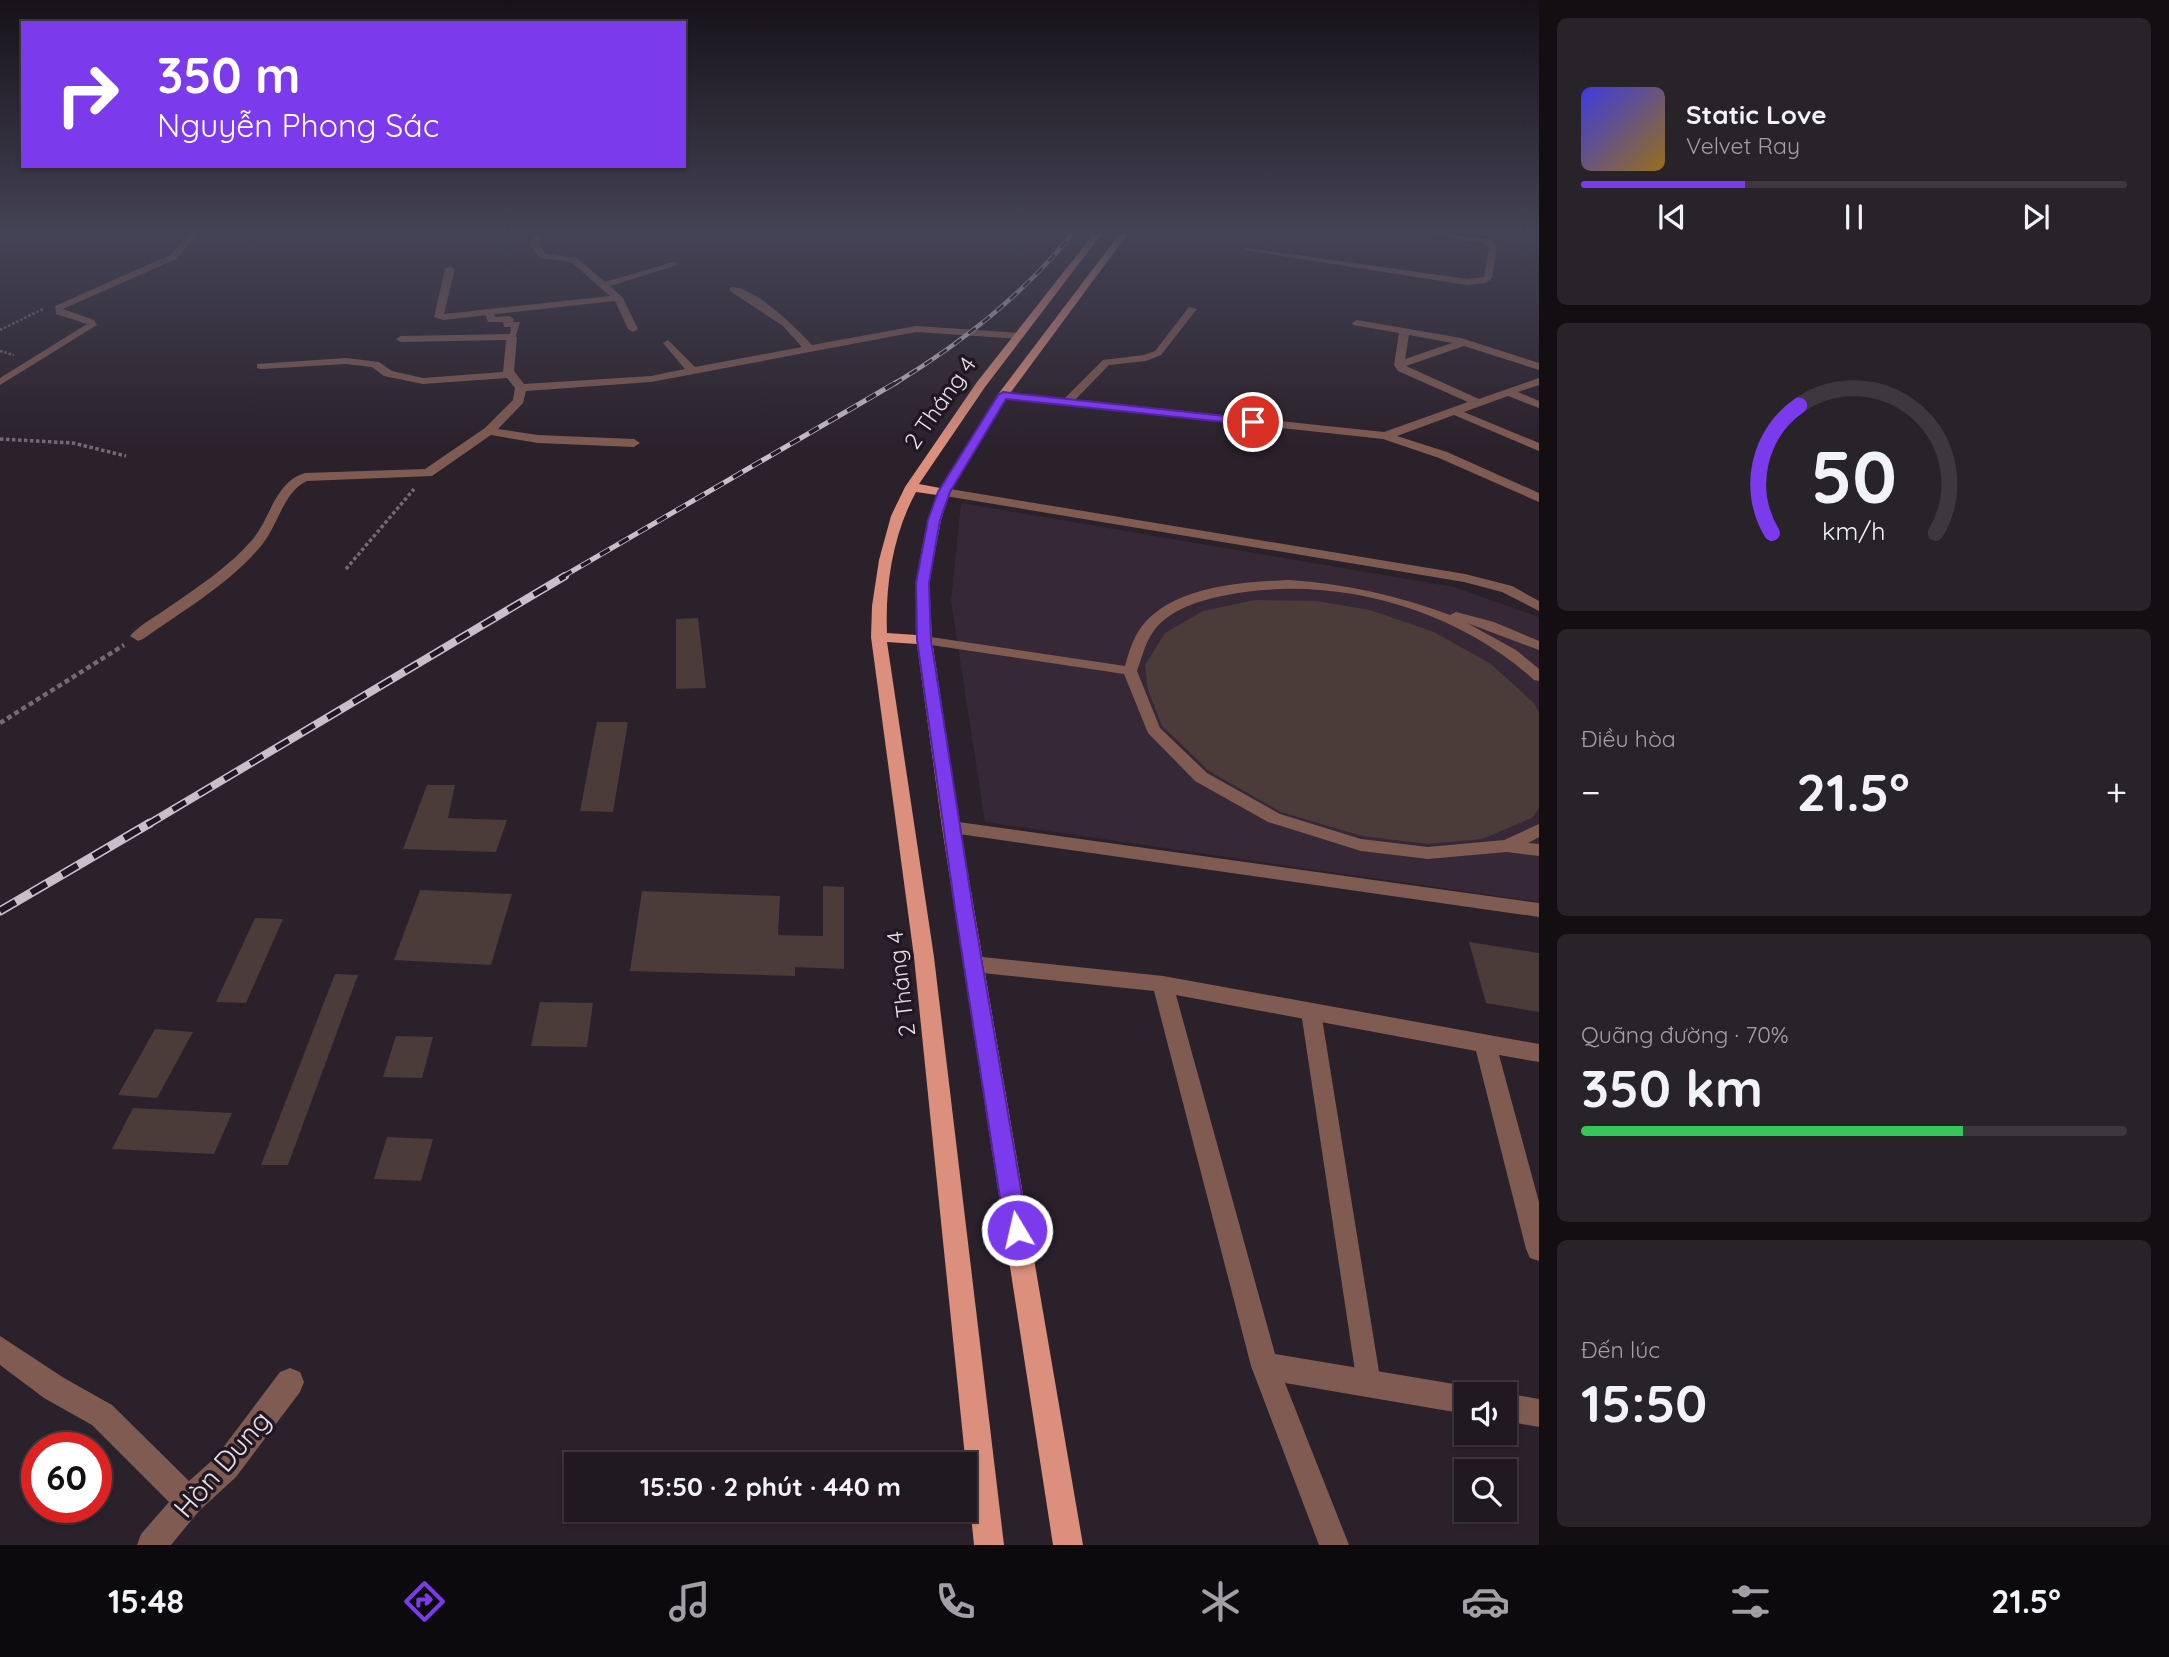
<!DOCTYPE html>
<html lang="vi">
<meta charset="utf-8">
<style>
:root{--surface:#201920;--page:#282229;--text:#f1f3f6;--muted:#a2a0a5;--line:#3d383e;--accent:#7c3aed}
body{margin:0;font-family:Quicksand,sans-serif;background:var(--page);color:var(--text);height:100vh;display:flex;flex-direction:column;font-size:26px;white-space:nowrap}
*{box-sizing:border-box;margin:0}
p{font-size:23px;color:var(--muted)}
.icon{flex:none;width:38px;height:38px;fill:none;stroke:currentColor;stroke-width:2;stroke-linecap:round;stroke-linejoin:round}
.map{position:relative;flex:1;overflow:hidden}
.sheet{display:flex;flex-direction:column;gap:18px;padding:18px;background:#120e12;width:630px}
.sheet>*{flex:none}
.guide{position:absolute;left:21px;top:21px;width:665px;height:147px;border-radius:0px;box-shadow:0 2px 5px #0004,0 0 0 2px var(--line);background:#7c3aed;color:#fff;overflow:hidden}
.controls{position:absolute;left:1454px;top:1382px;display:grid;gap:14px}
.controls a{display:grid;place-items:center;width:63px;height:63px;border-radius:0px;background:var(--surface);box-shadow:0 2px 5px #0004,0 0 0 2px var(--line);font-size:35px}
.speed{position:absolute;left:21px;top:1432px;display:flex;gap:14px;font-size:35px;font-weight:700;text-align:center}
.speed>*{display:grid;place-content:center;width:91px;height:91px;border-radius:50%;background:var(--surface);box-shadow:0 2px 5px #0004,0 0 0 2px var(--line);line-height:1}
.speed .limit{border:10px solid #d22;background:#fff;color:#111}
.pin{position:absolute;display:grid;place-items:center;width:60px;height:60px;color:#fff;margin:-30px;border:4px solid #fff;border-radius:50%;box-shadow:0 2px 7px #0007}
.me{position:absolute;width:77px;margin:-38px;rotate:351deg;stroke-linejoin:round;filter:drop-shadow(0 0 5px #0008)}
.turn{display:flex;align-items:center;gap:24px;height:147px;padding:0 21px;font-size:32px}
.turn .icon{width:91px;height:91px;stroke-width:2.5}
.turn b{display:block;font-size:49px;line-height:60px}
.big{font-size:52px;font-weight:700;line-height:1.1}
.sheet .card{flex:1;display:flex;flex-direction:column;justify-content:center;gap:10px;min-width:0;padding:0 24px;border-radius:10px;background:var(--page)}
.sheet .dial{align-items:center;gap:0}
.dial svg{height:182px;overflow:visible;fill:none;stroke:var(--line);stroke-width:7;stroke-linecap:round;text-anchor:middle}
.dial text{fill:var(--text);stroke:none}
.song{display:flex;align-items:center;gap:21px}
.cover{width:84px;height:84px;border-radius:10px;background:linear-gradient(135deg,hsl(240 70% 55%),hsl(40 70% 35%))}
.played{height:7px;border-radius:4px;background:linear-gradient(90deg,var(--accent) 30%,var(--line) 30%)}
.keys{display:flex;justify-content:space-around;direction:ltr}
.heat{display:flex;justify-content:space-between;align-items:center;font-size:38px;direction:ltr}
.charge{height:10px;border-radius:5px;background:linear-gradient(90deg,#34c759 70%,var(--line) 0)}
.trip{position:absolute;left:564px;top:1452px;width:413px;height:70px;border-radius:0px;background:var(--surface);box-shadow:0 2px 5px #0004,0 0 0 2px var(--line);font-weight:700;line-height:70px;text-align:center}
.dock{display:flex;height:112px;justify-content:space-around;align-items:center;background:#0d0a0d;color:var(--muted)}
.dock .icon{width:49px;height:49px}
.dock .active{color:var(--accent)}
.dock b{font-size:32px;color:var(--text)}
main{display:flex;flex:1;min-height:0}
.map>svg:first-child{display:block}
.built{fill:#362837}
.building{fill:#4b3b39}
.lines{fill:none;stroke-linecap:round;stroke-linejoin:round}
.path-far2{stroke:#736b74;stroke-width:2.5;stroke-dasharray:2.5 2;stroke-linecap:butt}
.path-far1{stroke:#736b74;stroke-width:3.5;stroke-dasharray:3.5 2.5;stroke-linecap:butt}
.path{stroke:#736b74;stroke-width:4.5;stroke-dasharray:5 3.5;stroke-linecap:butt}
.lane{fill:#805b51;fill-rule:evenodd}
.street{fill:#805b51;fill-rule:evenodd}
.primary{fill:#db8f7c;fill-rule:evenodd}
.rail-far3-casing{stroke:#c7c0c8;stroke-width:4.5}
.rail-far2-casing{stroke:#c7c0c8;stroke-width:5}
.rail-far1-casing{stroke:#c7c0c8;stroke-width:8}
.rail-casing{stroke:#c7c0c8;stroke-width:9}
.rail-far3{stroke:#211722;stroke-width:2.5;stroke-dasharray:9;stroke-linecap:butt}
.rail-far2{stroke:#211722;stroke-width:3.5;stroke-dasharray:11;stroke-linecap:butt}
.rail-far1{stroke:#211722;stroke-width:5;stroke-dasharray:15;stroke-linecap:butt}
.rail{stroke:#211722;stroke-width:6;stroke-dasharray:18;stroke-linecap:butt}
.route{fill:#7c3aed;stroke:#51269a;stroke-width:2}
.labels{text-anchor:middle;stroke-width:7;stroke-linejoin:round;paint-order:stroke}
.street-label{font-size:23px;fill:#e7e1e8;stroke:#211722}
.near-street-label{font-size:28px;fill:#e7e1e8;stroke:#211722}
</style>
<main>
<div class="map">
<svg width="1539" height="1545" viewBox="0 0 1539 1545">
<rect width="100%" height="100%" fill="#2a212b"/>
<polygon class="built" points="961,503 1454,587 1539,617 1539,902 985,822 951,601"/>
<g class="building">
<polygon points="1255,600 1316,601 1370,610 1434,632 1491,664 1534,703 1539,712 1539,808 1532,818 1482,839 1428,844 1362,836 1281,812 1209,771 1162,726 1148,690 1145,665 1165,633 1203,611"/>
<polygon points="698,618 706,688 676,689 676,619"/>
<polygon points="597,722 628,722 613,812 580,811"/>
<polygon points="427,785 455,785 448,818 507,820 496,852 403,849"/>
<polygon points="823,886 844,887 844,969 795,967 795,976 630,971 642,891 780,896 778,935 823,936"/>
<polygon points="420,890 512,894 491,965 394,960"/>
<polygon points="255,918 283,919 246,1003 216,1002"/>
<polygon points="1469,942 1539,953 1539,1012 1486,1003"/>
<polygon points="335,974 358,975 288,1165 261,1165"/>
<polygon points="540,1002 593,1003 587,1047 531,1046"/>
<polygon points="155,1029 193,1032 157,1098 118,1095"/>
<polygon points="396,1036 433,1037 422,1078 383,1077"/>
<polygon points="133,1108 232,1113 214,1154 112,1149"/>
<polygon points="387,1137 433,1139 421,1181 374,1179"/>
</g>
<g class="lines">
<g class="path-far2">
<polyline points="0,330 43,309"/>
<polyline points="0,351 14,355"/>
</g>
<g class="path-far1">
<polyline points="0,439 73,443 126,456"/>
<polyline points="346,569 414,489"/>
</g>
<polyline class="path" points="0,723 124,645"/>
<g class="lane">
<polygon points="192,232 200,232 176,259 63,309 94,320 97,325 0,385 0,378 87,324 56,314 55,306 170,255"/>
<polygon points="1421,232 1438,232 1491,240 1497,246 1492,278 1486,283 1467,285 1243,250 1247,248 1467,279 1484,277 1489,247 1486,244"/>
<polygon points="1189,307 1197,309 1161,355 1146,361 1109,365 1071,404 1063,404 1063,400 1103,360 1144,355 1155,351"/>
<polygon points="490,310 493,311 495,317 509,316 514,319 513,322 520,322 515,339 509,339 511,327 504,327 503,322 488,322 485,313"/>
<path d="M1289,580C1345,584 1397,595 1450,615L1456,612L1494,622L1539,641V650L1467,623L1516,650L1539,669V681L1534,680C1455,608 1333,574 1227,595C1201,600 1169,609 1153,632C1145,643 1142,658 1137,671L1160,728L1207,773L1280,814L1361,839L1428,847L1504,840L1539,824V837L1528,843L1539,844V856L1507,852L1428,859L1361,851L1268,822L1195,781L1148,733L1124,674L924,644L917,640L924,636L1125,666C1129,652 1133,638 1142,626C1174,586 1242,582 1289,580Z"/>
<polygon points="1311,1004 1318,1006 1321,1012 1381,1384 1378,1393 1369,1396 1360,1393 1357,1384 1301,1012 1304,1006"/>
</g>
<g class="street">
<polygon points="532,232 540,232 543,236 539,244 546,254 577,258 605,282 673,262 678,265 610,286 623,298 638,329 633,332 628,329 615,301 443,320 434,317 445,269 450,266 455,269 444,314 610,296 571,262 540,258 530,244 535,236"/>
<path d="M730,287C755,286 796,328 812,345L916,326L1020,333L1025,336L1020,339L916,332L651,382L526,391L523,403L498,429L538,435L634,439L640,443L634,447L538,443L491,435L432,476L307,481C283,492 278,526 261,546C229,584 184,610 143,639L138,641L130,636C140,624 157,616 169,607C198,587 230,566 253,539C271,517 275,482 305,473L425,469L485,428L513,400L515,388L507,378L423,384L384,376L372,367L346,364L261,369L257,368V364L346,358L379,362L392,371L423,378L503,372L506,340L401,342L396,339L401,336L512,334L517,337L514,371L524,384L651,376L685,369L663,343L668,340L695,367L802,347L783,326L730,291Z"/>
<path d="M1357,320L1461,338L1539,363V370L1464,346L1406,366L1479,399L1539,378V385L1518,392L1539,401V408L1508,396L1464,412L1539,443V451L1454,415L1397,436L1447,452L1539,493V502L1439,458L1383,439L1003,398L997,395L1003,392L1384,432L1468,402L1398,371L1394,365L1399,333L1353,325L1352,323ZM1409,335L1452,343L1405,359Z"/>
<polygon points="944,488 1465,574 1512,586 1539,601 1539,611 1502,592 1464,582 939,495 938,492"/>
<polygon points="951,821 1539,903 1539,917 945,832 942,827 945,822"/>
<polygon points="973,956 1163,976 1539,1044 1539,1062 1499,1055 1539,1202 1539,1261 1530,1258 1526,1249 1476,1051 1176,995 1275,1354 1466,1386 1476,1390 1478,1395 1466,1395 1466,1414 1285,1383 1349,1545 1319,1545 1251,1366 1154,991 973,972 966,970 963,964 966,958"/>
<polygon points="0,1336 64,1378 112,1405 189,1481 216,1457 280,1372 290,1368 300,1372 304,1382 300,1392 236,1477 199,1511 171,1545 137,1545 141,1534 169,1502 92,1425 44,1398 0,1365"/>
<polygon points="1505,1393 1539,1399 1539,1427 1505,1421 1505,1395 1501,1395"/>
</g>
<path class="primary" d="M1095,232H1103L985,387L919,484L940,488L999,393L1121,232H1129L1008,396L950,492L941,520L929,583L932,640L960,827L1083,1545H1053L942,827L917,644L887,642L934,957L1004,1545H974L914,957L871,637L872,606L879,560L891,516L905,487L977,382ZM916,492L937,495C919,544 915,583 916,635L887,633C885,585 893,534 916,492Z"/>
<defs>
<path id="rail-far3" d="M894,384C963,342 1023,295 1074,232"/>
<polyline id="rail-far2" points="562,577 897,382"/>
<polyline id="rail-far1" points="147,825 565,576"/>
<polyline id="rail" points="0,911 150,823"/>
</defs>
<use href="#rail-far3" class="rail-far3-casing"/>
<use href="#rail-far2" class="rail-far2-casing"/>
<use href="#rail-far1" class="rail-far1-casing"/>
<use href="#rail" class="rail-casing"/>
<use href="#rail-far3" class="rail-far3"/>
<use href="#rail-far2" class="rail-far2"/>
<use href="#rail-far1" class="rail-far1"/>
<use href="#rail" class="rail"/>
</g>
<linearGradient id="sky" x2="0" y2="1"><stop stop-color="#171218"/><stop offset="0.52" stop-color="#444355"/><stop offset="1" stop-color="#444355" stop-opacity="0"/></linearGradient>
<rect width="1539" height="448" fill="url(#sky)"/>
<polygon class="route" points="1003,392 1253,419 1258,422 1253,425 1006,399 950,492 940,520 929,583 931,640 973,909 1028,1230 1025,1238 1017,1241 1009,1238 1005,1230 955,909 917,640 916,583 928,520 938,492 998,395"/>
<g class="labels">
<g class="street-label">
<text transform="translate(940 403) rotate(-55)" y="8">2 Tháng 4</text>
<text transform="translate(901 984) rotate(-97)" y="8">2 Tháng 4</text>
</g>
<g class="near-street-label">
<text transform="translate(222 1464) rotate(-49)" y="10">Hòn Dung</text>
</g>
</g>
</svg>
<div class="controls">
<a><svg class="icon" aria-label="sound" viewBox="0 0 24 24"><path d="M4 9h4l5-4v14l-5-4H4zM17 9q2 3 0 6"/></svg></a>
<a><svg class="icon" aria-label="search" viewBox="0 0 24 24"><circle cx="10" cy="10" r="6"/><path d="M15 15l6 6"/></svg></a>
</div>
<div class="speed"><div class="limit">60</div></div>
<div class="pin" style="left:1253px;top:422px;background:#d93025"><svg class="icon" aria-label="arrive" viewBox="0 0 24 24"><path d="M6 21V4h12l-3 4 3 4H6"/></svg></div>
<svg class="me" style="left:1017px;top:1230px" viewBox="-20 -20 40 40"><circle r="17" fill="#7c3aed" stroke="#fff" stroke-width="3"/><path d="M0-11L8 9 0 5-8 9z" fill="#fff"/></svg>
<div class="trip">15:50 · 2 phút · 440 m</div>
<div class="guide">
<div class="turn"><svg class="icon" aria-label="right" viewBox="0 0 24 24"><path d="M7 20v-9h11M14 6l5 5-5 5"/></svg><div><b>350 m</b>Nguyễn Phong Sác</div></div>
</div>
</div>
<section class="sheet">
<div class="card">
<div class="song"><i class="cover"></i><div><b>Static Love</b><p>Velvet Ray</p></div></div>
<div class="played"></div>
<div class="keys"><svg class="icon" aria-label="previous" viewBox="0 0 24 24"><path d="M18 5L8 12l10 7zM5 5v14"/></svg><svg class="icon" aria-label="pause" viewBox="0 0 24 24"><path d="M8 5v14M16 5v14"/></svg><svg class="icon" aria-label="next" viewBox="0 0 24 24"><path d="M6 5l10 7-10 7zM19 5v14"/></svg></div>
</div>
<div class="card dial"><svg viewBox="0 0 100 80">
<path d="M14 69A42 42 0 1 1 86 69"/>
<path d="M14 69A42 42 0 0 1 26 13" stroke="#7c3aed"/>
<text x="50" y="56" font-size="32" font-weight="700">50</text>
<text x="50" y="72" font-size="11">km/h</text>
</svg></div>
<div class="card"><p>Điều hòa</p>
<div class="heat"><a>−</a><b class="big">21.5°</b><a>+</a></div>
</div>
<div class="card"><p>Quãng đường · 70%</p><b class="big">350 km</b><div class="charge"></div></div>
<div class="card"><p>Đến lúc</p><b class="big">15:50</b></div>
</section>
</main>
<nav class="dock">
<b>15:48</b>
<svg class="icon active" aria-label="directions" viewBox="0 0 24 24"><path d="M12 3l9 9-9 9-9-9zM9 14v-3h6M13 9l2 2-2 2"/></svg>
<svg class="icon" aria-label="music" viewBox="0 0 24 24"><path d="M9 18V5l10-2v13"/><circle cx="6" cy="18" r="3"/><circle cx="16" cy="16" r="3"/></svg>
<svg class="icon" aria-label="phone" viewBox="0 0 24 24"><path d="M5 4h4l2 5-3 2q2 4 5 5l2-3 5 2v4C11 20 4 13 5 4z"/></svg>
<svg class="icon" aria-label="climate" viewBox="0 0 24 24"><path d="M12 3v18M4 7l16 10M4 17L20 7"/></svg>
<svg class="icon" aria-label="car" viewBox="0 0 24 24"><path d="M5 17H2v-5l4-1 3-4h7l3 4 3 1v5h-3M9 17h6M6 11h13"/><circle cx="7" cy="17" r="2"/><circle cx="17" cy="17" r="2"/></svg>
<svg class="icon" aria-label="filters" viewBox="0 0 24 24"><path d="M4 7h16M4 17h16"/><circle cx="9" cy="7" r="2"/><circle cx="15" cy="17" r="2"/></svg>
<b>21.5°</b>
</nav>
